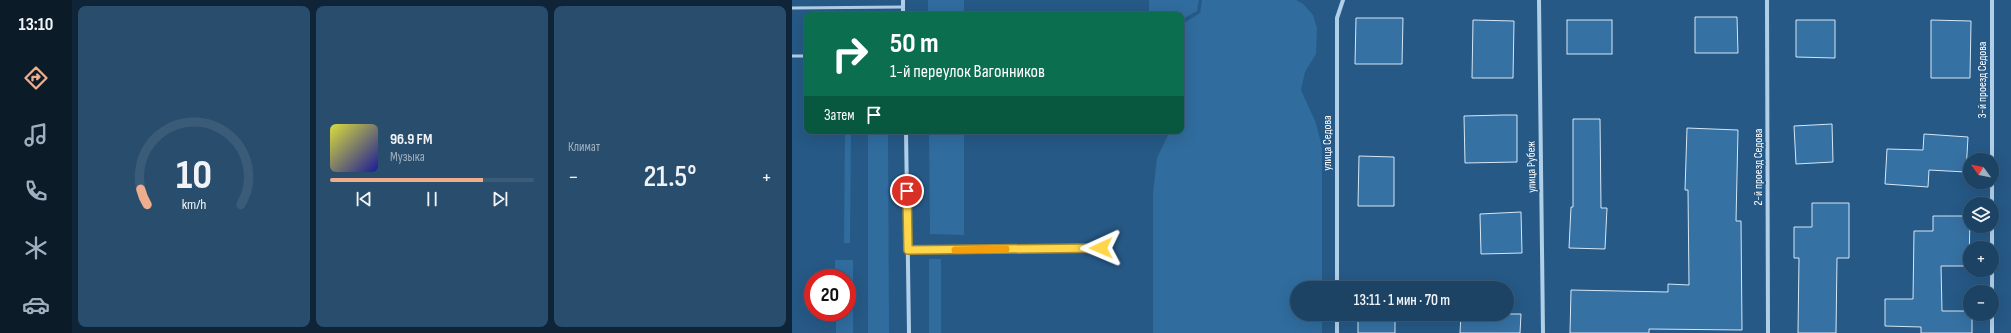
<!DOCTYPE html>
<html lang="ru">
<meta charset="utf-8">
<style>
:root{--surface:#1c4364;--page:#294e6d;--text:#f1f3f6;--muted:#a0b0bf;--line:#3a5c78;--accent:#eead8d}
body{margin:0;font-family:"Sofia Sans Condensed",sans-serif;background:var(--page);color:var(--text);height:100vh;display:flex;flex-direction:column;font-size:15px;white-space:nowrap}
*{box-sizing:border-box;margin:0}
p{font-size:13px;color:var(--muted)}
.icon{flex:none;width:22px;height:22px;fill:none;stroke:currentColor;stroke-width:2;stroke-linecap:round;stroke-linejoin:round}
.map{position:relative;flex:1;overflow:hidden}
.panel{display:flex;flex-direction:column;gap:6px;padding:6px;background:#0f2537;width:720px}
.panel>*{flex:none}
.banner{position:absolute;left:12px;top:12px;width:380px;height:122px;border-radius:8px;box-shadow:0 4px 16px #0002,0 0 0 1px var(--line);background:#0b6e4f;color:#fff;overflow:hidden}
.needle{width:26px;rotate:302deg}
.buttons{position:absolute;left:1171px;top:153px;display:grid;gap:8px}
.buttons a{display:grid;place-items:center;width:36px;height:36px;border-radius:50%;background:var(--surface);box-shadow:0 4px 16px #0002,0 0 0 1px var(--line);font-size:20px}
.speed{position:absolute;left:12px;top:269px;display:flex;gap:8px;font-size:20px;font-weight:700;text-align:center}
.speed>*{display:grid;place-content:center;width:52px;height:52px;border-radius:50%;background:var(--surface);box-shadow:0 4px 16px #0002,0 0 0 1px var(--line);line-height:1}
.speed .limit{border:6px solid #d22;background:#fff;color:#111}
.pin{position:absolute;display:grid;place-items:center;width:34px;height:34px;color:#fff;margin:-17px;border:2px solid #fff;border-radius:50%;box-shadow:0 1px 4px #0007}
.me{position:absolute;width:44px;margin:-22px;rotate:269deg;stroke-linejoin:round;filter:drop-shadow(0 0 3px #0008)}
.turn{display:flex;align-items:center;gap:14px;height:84px;padding:0 20px;font-size:18px}
.turn .icon{width:52px;height:52px;stroke-width:2.5}
.turn b{display:block;font-size:28px;line-height:34px}
.then{display:flex;align-items:center;height:38px;padding:0 20px;background:#0003;gap:8px;font-size:15px}
.big{font-size:30px;font-weight:600;line-height:1.1}
.panel .tile{flex:1;display:flex;flex-direction:column;justify-content:center;gap:6px;min-width:0;padding:0 14px;border-radius:8px;background:var(--page)}
.panel .dial{align-items:center;gap:0}
.dial svg{height:104px;overflow:visible;fill:none;stroke:var(--line);stroke-width:7;stroke-linecap:round;text-anchor:middle}
.dial text{fill:var(--text);stroke:none}
.song{display:flex;align-items:center;gap:12px}
.cover{width:48px;height:48px;border-radius:6px;background:linear-gradient(135deg,hsl(60 70% 55%),hsl(240 70% 35%))}
.played{height:4px;border-radius:2px;background:linear-gradient(90deg,var(--accent) 75%,var(--line) 75%)}
.keys{display:flex;justify-content:space-around;direction:ltr}
.heat{display:flex;justify-content:space-between;align-items:center;font-size:22px;direction:ltr}
.panel .tiles{flex:1;display:grid;gap:6px;grid-template-columns:repeat(3,1fr)}
.trip{position:absolute;left:498px;top:281px;width:224px;height:40px;border-radius:20px;background:var(--surface);box-shadow:0 4px 16px #0002,0 0 0 1px var(--line);font-weight:600;line-height:40px;text-align:center}
main{display:flex;flex:1;min-height:0}
.tab-bar{display:flex;flex-direction:column;width:72px;justify-content:space-around;align-items:center;background:#0b1b28;color:var(--muted)}
.tab-bar .icon{width:28px;height:28px}
.tab-bar .active{color:var(--accent)}
.tab-bar b{font-size:18px;color:var(--text)}
.map>svg:first-child{display:block}
.green{fill:#306c9e}
.building{fill:#3671a3;stroke:#d4e7f7}
.lines{fill:none;stroke-linecap:round;stroke-linejoin:round}
.lane{stroke:#b1cfe8;stroke-width:3}
.street{stroke:#b1cfe8;stroke-width:4}
.route-casing{stroke:#a68a30;stroke-width:10}
.route{stroke:#ffd54a;stroke-width:7}
.slow{stroke:#f59e0b;stroke-width:7}
.labels{text-anchor:middle;stroke-width:4;stroke-linejoin:round;paint-order:stroke}
.street-label{font-size:12px;fill:#fff;stroke:#265986}
</style>
<main>
<nav class="tab-bar">
<b>13:10</b>
<svg class="icon active" aria-label="directions" viewBox="0 0 24 24"><path d="M12 3l9 9-9 9-9-9zM9 14v-3h6M13 9l2 2-2 2"/></svg>
<svg class="icon" aria-label="music" viewBox="0 0 24 24"><path d="M9 18V5l10-2v13"/><circle cx="6" cy="18" r="3"/><circle cx="16" cy="16" r="3"/></svg>
<svg class="icon" aria-label="phone" viewBox="0 0 24 24"><path d="M5 4h4l2 5-3 2q2 4 5 5l2-3 5 2v4C11 20 4 13 5 4z"/></svg>
<svg class="icon" aria-label="climate" viewBox="0 0 24 24"><path d="M12 3v18M4 7l16 10M4 17L20 7"/></svg>
<svg class="icon" aria-label="car" viewBox="0 0 24 24"><path d="M5 17H2v-5l4-1 3-4h7l3 4 3 1v5h-3M9 17h6M6 11h13"/><circle cx="7" cy="17" r="2"/><circle cx="17" cy="17" r="2"/></svg>
</nav>
<section class="panel">
<div class="tiles">
<div class="tile dial"><svg viewBox="0 0 100 80">
<path d="M14 69A42 42 0 1 1 86 69"/>
<path d="M14 69A42 42 0 0 1 9 57" stroke="#eead8d"/>
<text x="50" y="56" font-size="32" font-weight="700">10</text>
<text x="50" y="72" font-size="11">km/h</text>
</svg></div>
<div class="tile">
<div class="song"><i class="cover"></i><div><b>96.9 FM</b><p>Музыка</p></div></div>
<div class="played"></div>
<div class="keys"><svg class="icon" aria-label="previous" viewBox="0 0 24 24"><path d="M18 5L8 12l10 7zM5 5v14"/></svg><svg class="icon" aria-label="pause" viewBox="0 0 24 24"><path d="M8 5v14M16 5v14"/></svg><svg class="icon" aria-label="next" viewBox="0 0 24 24"><path d="M6 5l10 7-10 7zM19 5v14"/></svg></div>
</div>
<div class="tile"><p>Климат</p>
<div class="heat"><a>−</a><b class="big">21.5°</b><a>+</a></div>
</div>
</div>
</section>
<div class="map">
<svg width="1219" height="333" viewBox="0 0 1219 333">
<rect width="100%" height="100%" fill="#265986"/>
<g class="green">
<rect x="136" y="0" width="36" height="15"/>
<polygon points="357,0 407,0 405,11 389,20 389,15 357,15"/>
<polygon points="410,0 504,0 511,4 521,15 525,28 524,54 513,72 509,90 524,123 530,147 530,288 505,288 505,314 530,314 530,333 361,333 361,193 365,158 378,131 389,131 389,25 408,13"/>
<polygon points="53,131 59,131 58,243 52,243"/>
<polygon points="76,131 96,131 97,333 76,333"/>
<polygon points="137,131 172,131 172,235 138,234"/>
<rect x="137" y="259" width="12" height="74"/>
<polygon points="43,260 61,260 61,333 44,333 44,312 55,312 55,278 43,278"/>
</g>
<g class="building">
<polygon points="903,17 945,17 946,53 903,53"/>
<polygon points="564,18 611,18 610,64 563,64"/>
<polygon points="681,20 722,21 721,78 680,78"/>
<rect x="775" y="20" width="45" height="34"/>
<polygon points="1004,20 1043,20 1043,58 1004,57"/>
<polygon points="1139,20 1179,21 1178,78 1139,78"/>
<polygon points="711,115 725,115 725,162 673,163 672,116"/>
<polygon points="781,119 808,119 809,208 815,208 813,249 777,248 779,207 781,207"/>
<polygon points="1040,124 1041,162 1004,164 1002,126"/>
<polygon points="895,128 946,130 944,221 949,221 950,330 857,329 857,333 778,333 779,290 876,292 876,284 897,285 896,190 893,190"/>
<polygon points="1132,134 1176,137 1174,172 1137,170 1136,187 1093,184 1095,149 1131,150"/>
<polygon points="567,156 602,157 602,206 566,206"/>
<polygon points="1020,203 1057,203 1057,258 1045,258 1044,333 1006,333 1007,258 1002,258 1002,227 1020,227"/>
<polygon points="729,212 730,253 689,254 688,214"/>
<polygon points="1141,216 1178,216 1177,266 1149,266 1150,311 1178,311 1178,314 1180,314 1180,333 1129,333 1129,327 1093,326 1093,299 1121,299 1122,231 1141,231"/>
<polygon points="565,281 602,281 602,288 566,288"/>
<rect x="566" y="314" width="37" height="19"/>
<polygon points="669,314 729,314 728,333 668,333"/>
</g>
<g class="lines">
<g class="lane">
<polyline points="0,8 111,7"/>
<polyline points="0,56 15,56"/>
<polyline points="116,251 309,248"/>
</g>
<g class="street">
<polyline points="111,0 111,15"/>
<polyline points="747,0 751,333"/>
<polyline points="975,0 976,333"/>
<polyline points="1200,0 1200,160"/>
<polyline points="114,131 117,333"/>
<polyline points="1200,182 1200,204"/>
<polyline points="1200,226 1200,248"/>
<polyline points="1200,270 1200,292"/>
<polyline points="545,288 545,18 551,0"/>
<polyline points="545,314 545,333"/>
<polyline points="1200,314 1200,333"/>
</g>
</g>
<g class="lines">
<defs>
<polyline id="route" points="115,191 116,250 309,248"/>
</defs>
<use href="#route" class="route-casing"/>
<use href="#route" class="route"/>
<polyline class="slow" points="163,250 214,249"/>
</g>
<g class="labels">
<g class="street-label">
<text transform="translate(1190 80) rotate(-90)" y="4">3-й проезд Седова</text>
<text transform="translate(535 143) rotate(-90)" y="4">улица Седова</text>
<text transform="translate(739 167) rotate(-91)" y="4">улица Рубеж</text>
<text transform="translate(966 167) rotate(-90)" y="4">2-й проезд Седова</text>
</g>
</g>
</svg>
<div class="buttons">
<a><svg class="needle" viewBox="-14 -14 28 28"><path d="M0-13l5 13h-10z" fill="#e53935"/><path d="M0 13l5-13h-10z" fill="#a0b0bf"/></svg></a>
<a><svg class="icon" aria-label="layers" viewBox="0 0 24 24"><path d="M12 4l9 5-9 5-9-5zM3 14l9 5 9-5"/></svg></a>
<a>+</a>
<a>−</a>
</div>
<div class="speed"><div class="limit">20</div></div>
<div class="pin" style="left:115px;top:191px;background:#d93025"><svg class="icon" aria-label="arrive" viewBox="0 0 24 24"><path d="M6 21V4h12l-3 4 3 4H6"/></svg></div>
<svg class="me" style="left:309px;top:248px" viewBox="-20 -20 40 40"><path d="M0-17L14 15 0 8-14 15z" fill="#ffd54a" stroke="#fff" stroke-width="4"/></svg>
<div class="trip">13:11 · 1 мин · 70 m</div>
<div class="banner">
<div class="turn"><svg class="icon" aria-label="right" viewBox="0 0 24 24"><path d="M7 20v-9h11M14 6l5 5-5 5"/></svg><div><b>50 m</b>1-й переулок Вагонников</div></div>
<div class="then">Затем<svg class="icon" aria-label="arrive" viewBox="0 0 24 24"><path d="M6 21V4h12l-3 4 3 4H6"/></svg></div>
</div>
</div>
</main>
